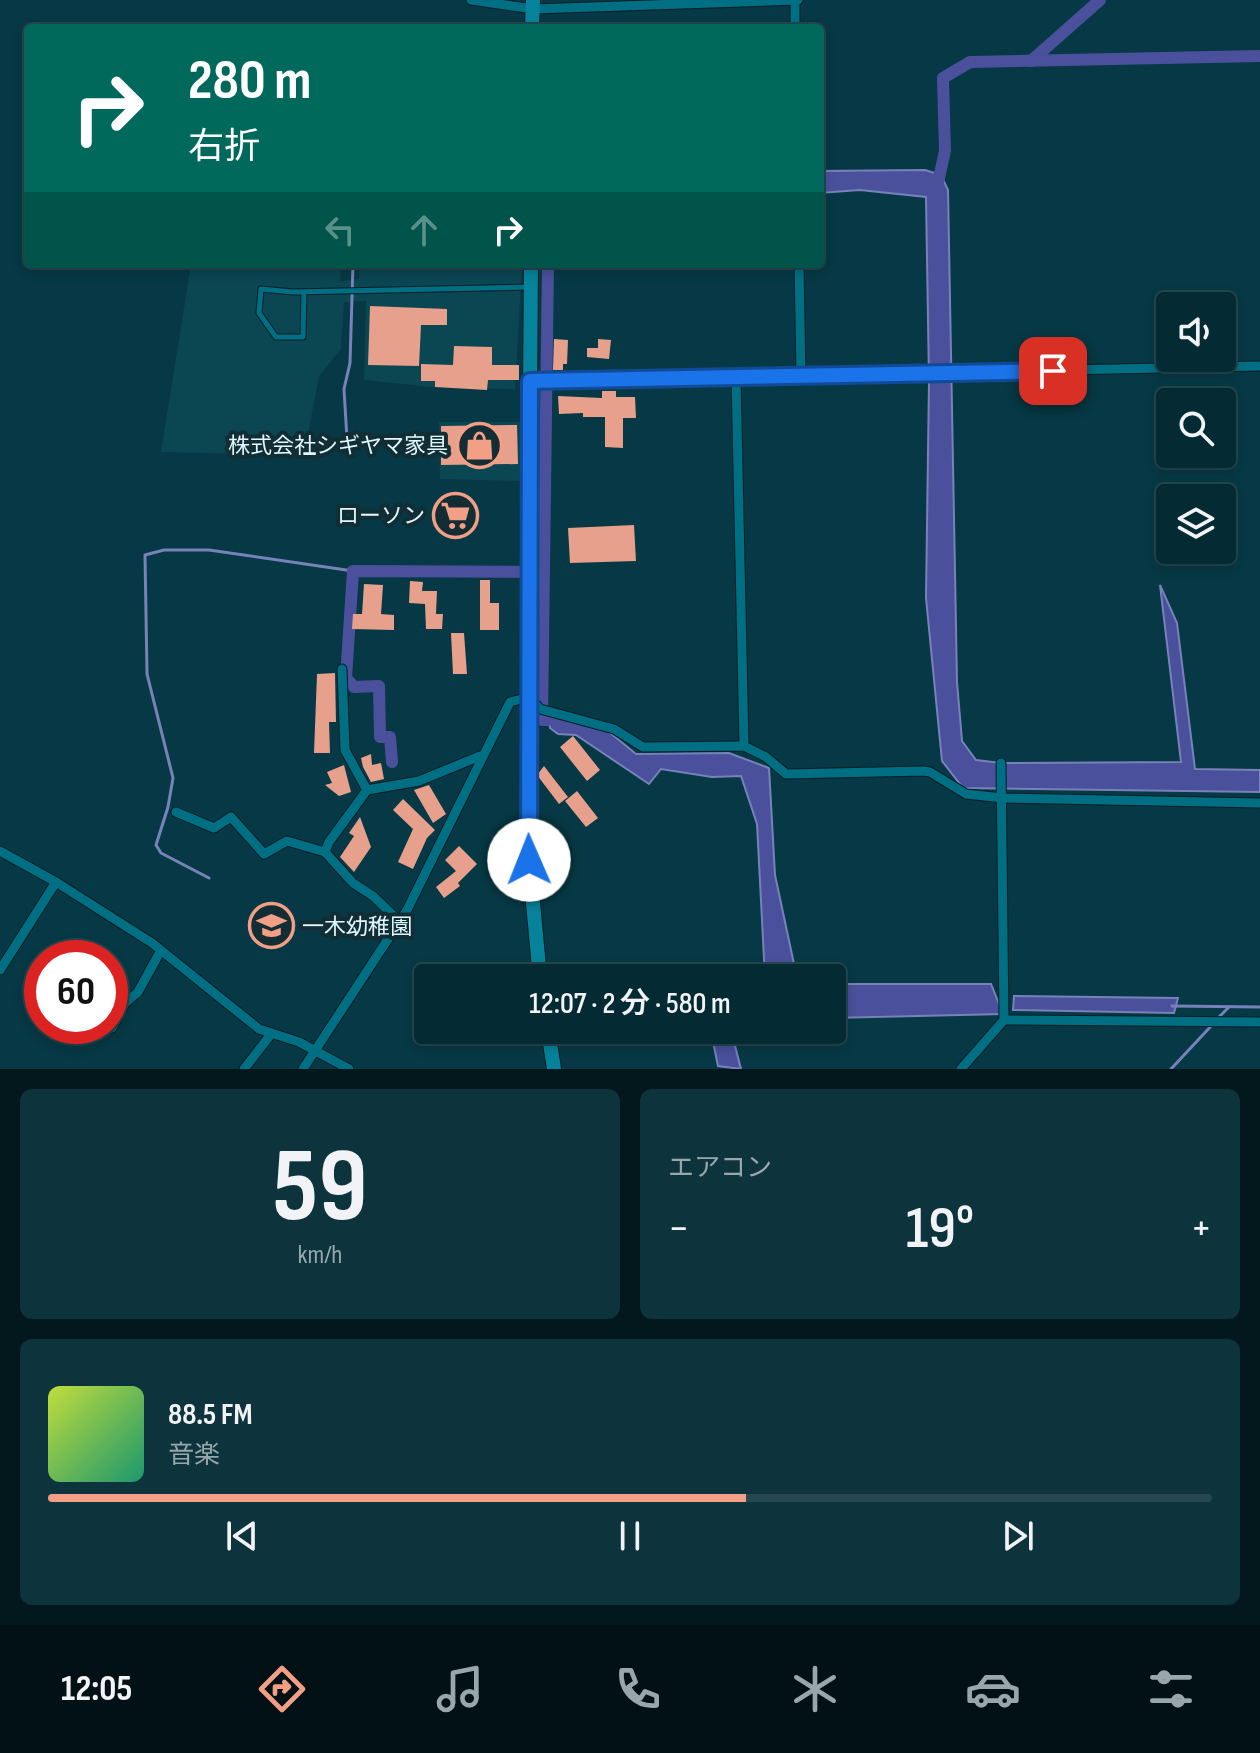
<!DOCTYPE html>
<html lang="ja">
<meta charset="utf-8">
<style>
:root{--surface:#042b34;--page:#0d333c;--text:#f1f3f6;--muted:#97a7ac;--line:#25474f;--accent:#f39f86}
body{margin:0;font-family:"Sofia Sans Condensed","Noto Sans JP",sans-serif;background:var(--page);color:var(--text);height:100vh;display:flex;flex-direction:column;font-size:30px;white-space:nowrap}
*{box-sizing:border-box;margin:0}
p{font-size:26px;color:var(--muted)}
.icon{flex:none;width:44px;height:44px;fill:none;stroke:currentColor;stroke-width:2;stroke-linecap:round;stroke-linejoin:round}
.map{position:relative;height:1069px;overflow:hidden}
.drawer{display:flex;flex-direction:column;gap:20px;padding:20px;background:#02181d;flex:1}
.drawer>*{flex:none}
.banner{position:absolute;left:24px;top:24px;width:800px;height:244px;border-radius:8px;box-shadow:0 4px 12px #0003,0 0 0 2px var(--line);background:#00695c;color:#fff;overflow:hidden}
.tools{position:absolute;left:1156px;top:292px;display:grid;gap:16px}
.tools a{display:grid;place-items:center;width:80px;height:80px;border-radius:8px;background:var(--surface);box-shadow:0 4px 12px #0003,0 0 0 2px var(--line);font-size:40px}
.speed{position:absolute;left:24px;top:940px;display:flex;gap:16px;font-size:40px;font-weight:700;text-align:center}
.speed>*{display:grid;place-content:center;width:104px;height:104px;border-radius:50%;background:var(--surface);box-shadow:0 4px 12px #0003,0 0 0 2px var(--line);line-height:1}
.speed .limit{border:12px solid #d22;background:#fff;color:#111}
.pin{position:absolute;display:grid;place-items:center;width:68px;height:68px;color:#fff;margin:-34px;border-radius:16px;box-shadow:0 4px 12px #0006}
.me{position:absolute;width:88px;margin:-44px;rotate:359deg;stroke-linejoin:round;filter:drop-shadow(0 0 6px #0008)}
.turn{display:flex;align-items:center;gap:28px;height:168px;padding:0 32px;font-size:36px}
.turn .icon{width:104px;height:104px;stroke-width:2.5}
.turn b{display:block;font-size:56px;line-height:68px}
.lanes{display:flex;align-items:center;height:76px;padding:0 32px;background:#0003;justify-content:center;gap:40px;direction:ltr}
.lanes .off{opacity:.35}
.big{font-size:60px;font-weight:600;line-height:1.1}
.drawer .card{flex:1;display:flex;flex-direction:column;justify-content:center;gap:12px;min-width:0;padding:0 28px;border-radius:12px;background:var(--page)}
.drawer .dial{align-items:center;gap:0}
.dial b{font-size:104px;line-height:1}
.song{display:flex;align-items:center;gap:24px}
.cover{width:96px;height:96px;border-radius:12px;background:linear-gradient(135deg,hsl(70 70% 55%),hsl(160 70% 35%))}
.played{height:8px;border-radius:4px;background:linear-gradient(90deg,var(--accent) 60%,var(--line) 60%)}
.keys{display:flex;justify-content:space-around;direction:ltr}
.heat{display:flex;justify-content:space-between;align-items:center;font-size:44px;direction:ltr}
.drawer .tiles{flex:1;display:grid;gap:20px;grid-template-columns:1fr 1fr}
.card:last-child{grid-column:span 2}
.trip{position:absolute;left:414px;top:964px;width:432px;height:80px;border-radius:8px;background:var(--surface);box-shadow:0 4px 12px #0003,0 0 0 2px var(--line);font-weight:600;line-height:80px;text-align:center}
.tab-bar{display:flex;height:128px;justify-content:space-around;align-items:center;background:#021115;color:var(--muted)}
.tab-bar .icon{width:56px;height:56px}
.tab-bar .active{color:var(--accent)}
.tab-bar b{font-size:36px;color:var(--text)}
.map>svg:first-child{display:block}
.built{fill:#0b4653}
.water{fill:#4a509b;stroke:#7782b9;stroke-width:2}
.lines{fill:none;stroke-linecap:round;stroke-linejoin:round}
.stream{stroke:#7782b9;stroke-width:3}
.canal{stroke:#4a509b;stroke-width:12}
.building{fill:#e6a08b}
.lane-casing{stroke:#031f25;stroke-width:7}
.street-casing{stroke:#031f25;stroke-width:11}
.primary-casing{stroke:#031f25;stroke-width:16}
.lane{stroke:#006f84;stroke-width:5}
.street{stroke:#006f84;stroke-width:9}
.primary{stroke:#06839b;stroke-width:14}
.route-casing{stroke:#114b97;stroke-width:20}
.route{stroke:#1a73e8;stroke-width:14}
.labels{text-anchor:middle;stroke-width:8;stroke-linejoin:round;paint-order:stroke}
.poi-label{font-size:22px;fill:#dff7fe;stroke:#122d34;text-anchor:end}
</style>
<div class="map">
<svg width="1260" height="1069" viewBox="0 0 1260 1069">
<rect width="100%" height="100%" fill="#063945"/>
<g class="built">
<polygon points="191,264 341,264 340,281 359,279 360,264 522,264 515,389 432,387 364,380 366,301 344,302 341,349 319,376 304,455 161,452"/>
<polygon points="439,422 522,422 523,481 440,479"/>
</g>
<g class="water">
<polygon points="925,170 941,175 948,190 957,682 962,741 976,760 1001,763 1181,762 1160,585 1177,623 1195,769 1260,770 1260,792 963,788 942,761 926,598 929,381 926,197 860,190 820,193 820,171"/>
<polygon points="548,714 608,731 636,754 729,753 769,768 775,875 797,978 765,978 757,824 741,776 712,777 661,769 649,784 576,735 558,734 550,728"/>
<polygon points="832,984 991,984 1003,1014 832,1018"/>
<polygon points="1014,996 1178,998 1174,1013 1013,1010"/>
<polygon points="731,1030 741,1069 718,1066 711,1032"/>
</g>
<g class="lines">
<g class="stream">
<polyline points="348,456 344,389 350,363 353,264"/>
<polyline points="209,878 161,853 156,845 168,807 173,778 147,674 145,555 164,550 209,550 353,571"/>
<polyline points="1172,1006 1260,1007"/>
<polyline points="1218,1018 1229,1007"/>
<polyline points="1171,1069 1213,1024"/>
</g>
<g class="canal">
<polyline points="1031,61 1100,0"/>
<polyline points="937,187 945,151 943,78 970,62 1260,56"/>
<polyline points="548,720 542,720 548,264"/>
<polyline points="392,762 390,737 380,737 379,686 354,687 346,678 353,571 538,572"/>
</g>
</g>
<g class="building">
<polygon points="370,306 447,309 447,325 421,325 419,366 368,365"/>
<polygon points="554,339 568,340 567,364 563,364 563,370 553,370"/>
<polygon points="598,339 611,340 609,359 587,357 587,348 598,348"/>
<polygon points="454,346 492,347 492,365 519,365 519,380 488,380 487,390 435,387 435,381 421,381 421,364 453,365"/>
<polygon points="602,391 616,391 616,397 635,397 636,418 623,418 623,448 605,447 605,417 583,417 583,413 559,414 558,396 602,398"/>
<polygon points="517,425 518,464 441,465 441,426"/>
<polygon points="446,498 467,498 466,532 446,532"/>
<polygon points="634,525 636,561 570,563 568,528"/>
<polygon points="480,580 490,580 490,603 499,603 499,630 480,630"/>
<polygon points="410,581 423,582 422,591 437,591 436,614 443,614 442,629 426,629 425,604 409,603"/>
<polygon points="364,584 383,585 381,614 394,615 394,630 352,629 353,614 362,614"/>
<polygon points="451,633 464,633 467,674 453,674"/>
<polygon points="335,673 336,722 329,722 330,753 314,753 317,674"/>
<polygon points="573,736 600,770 587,781 560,747"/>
<polygon points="371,754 372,765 381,763 384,779 371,782 363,767 361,758"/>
<polygon points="344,765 351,792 339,796 325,785 332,783 327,772"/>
<polygon points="544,766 568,797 559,804 537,775"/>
<polygon points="429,785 446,814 433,823 414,790"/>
<polygon points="577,791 598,818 586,827 565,801"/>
<polygon points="403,799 435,830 427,838 413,869 398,862 413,829 393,810"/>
<polygon points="360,817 371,847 354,872 340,857 354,836 349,833"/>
<polygon points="459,846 477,864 458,883 460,886 444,898 436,887 456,871 445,860"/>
</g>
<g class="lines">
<defs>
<polyline id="lane" points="304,292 303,337 276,337 259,313 261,289 293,292 530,287"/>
<g id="street">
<polyline points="471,0 533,9 798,0"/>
<polyline points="795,2 795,28"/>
<polyline points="799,264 801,376"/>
<polyline points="736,378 744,746"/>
<polyline points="530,381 1260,366"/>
<polyline points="342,669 345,750 367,790"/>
<polyline points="176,812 214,828 231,817 264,854 287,841 325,852"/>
<polyline points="0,851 56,882 152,943 259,1029 299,1042 349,1069"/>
<polyline points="400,922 373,896 353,883 325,852 329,842 367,790 419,781 480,756"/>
<polyline points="0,970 56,882"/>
<polyline points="1004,1020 1260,1022"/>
<polyline points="112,1028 125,1003 138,992 160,952"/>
<polyline points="244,1069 272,1033"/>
<polyline points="303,1069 407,910 510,702 529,697 540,709 614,729 643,747 744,746 766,757 786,774 923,771 930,772 966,794 1003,798 1260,803"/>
<polyline points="961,1069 1004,1020 1001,763"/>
</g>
<g id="primary">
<polyline points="532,28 533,0"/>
<polyline points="531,264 527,784 529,860 540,978"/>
<polyline points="548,1030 554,1069"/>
</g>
</defs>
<use href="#lane" class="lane-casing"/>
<use href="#street" class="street-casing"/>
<use href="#primary" class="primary-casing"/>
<use href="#lane" class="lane"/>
<use href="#street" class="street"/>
<use href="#primary" class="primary"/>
</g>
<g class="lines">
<defs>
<polyline id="route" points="529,860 530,381 1053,371"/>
</defs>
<use href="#route" class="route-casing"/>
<use href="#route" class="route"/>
</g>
<defs>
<symbol id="shop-ring" viewBox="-11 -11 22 22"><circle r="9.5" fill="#122d34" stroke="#f39f86" stroke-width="1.5"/><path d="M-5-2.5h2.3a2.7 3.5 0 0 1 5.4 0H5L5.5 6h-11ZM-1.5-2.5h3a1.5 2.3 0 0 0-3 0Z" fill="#f39f86"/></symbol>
<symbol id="supermarket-ring" viewBox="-11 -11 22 22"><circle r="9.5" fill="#122d34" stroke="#f39f86" stroke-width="1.5"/><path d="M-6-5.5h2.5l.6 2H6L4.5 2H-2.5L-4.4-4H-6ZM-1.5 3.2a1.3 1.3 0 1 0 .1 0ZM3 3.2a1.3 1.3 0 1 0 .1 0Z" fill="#f39f86"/></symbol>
<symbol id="school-ring" viewBox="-11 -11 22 22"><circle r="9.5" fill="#122d34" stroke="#f39f86" stroke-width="1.5"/><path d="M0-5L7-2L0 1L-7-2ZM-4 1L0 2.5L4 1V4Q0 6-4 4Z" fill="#f39f86"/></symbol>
</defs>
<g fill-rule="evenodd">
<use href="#shop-ring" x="454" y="420" width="51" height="51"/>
<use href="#supermarket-ring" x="430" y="490" width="51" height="51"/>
<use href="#school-ring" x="246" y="900" width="51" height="51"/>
</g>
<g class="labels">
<g class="poi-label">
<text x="448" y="453">株式会社シギヤマ家具</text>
<text x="425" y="523">ローソン</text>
<text x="302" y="934" text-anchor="start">一木幼稚園</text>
</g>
</g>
</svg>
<div class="tools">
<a><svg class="icon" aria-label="sound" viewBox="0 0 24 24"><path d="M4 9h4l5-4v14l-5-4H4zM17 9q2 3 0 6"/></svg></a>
<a><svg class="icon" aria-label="search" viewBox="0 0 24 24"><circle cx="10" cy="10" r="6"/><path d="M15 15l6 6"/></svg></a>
<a><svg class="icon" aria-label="layers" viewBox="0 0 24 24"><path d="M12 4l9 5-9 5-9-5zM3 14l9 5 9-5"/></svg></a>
</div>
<div class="speed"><div class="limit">60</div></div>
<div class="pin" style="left:1053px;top:371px;background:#d93025"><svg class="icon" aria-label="arrive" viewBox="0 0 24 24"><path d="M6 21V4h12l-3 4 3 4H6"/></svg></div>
<svg class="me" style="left:529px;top:860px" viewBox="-20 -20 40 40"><circle r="19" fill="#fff"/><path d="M0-13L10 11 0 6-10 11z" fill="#1a73e8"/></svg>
<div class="trip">12:07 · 2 分 · 580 m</div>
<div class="banner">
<div class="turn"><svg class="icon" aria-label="right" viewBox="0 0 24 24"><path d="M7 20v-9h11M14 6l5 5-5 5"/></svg><div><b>280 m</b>右折</div></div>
<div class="lanes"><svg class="icon off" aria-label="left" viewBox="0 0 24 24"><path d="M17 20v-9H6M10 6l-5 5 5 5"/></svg><svg class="icon off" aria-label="ahead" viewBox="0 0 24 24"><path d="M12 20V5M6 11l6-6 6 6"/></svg><svg class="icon" aria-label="right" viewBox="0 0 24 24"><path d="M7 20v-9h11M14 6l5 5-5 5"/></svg></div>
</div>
</div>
<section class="drawer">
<div class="tiles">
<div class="card dial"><b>59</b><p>km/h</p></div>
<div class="card"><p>エアコン</p>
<div class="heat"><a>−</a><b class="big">19°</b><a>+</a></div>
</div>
<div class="card">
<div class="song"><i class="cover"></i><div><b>88.5 FM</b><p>音楽</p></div></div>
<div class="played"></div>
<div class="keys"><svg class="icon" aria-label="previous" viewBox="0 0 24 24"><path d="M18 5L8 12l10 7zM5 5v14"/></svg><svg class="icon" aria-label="pause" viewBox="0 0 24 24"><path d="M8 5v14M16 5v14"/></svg><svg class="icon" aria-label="next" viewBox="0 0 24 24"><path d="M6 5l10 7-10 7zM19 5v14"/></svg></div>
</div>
</div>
</section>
<nav class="tab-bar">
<b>12:05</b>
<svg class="icon active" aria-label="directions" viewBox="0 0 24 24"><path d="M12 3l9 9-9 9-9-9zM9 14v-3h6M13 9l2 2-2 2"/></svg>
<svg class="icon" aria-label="music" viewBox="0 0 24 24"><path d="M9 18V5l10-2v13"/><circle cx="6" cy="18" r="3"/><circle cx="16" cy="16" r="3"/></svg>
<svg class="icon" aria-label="phone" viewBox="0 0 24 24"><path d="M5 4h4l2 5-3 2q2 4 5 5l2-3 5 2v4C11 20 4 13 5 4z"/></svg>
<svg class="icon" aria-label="climate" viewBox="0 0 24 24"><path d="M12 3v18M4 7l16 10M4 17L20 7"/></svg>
<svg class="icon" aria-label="car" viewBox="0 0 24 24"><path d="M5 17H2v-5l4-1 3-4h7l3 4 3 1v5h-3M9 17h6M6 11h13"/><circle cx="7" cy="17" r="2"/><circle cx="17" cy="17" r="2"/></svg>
<svg class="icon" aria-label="filters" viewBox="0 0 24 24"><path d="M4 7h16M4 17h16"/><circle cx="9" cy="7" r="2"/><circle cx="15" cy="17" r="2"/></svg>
</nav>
